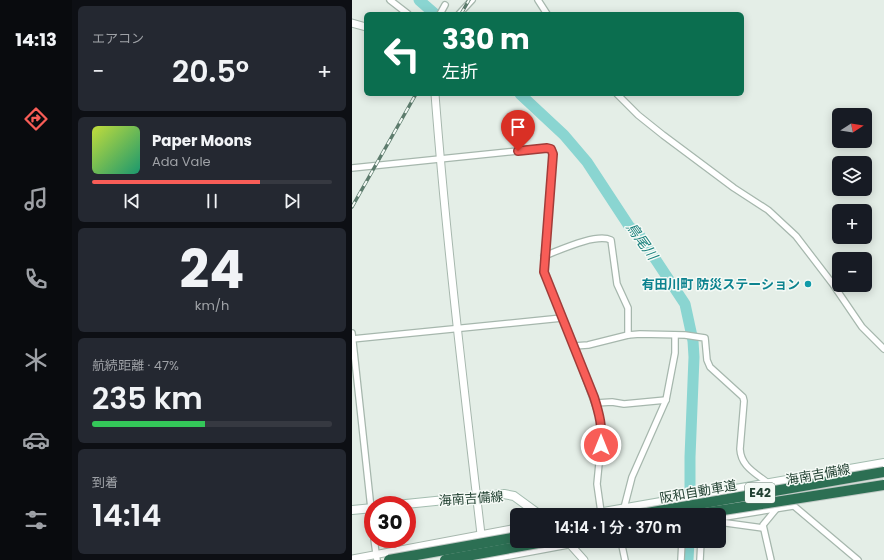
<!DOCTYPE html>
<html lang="ja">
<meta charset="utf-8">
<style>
:root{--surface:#171b24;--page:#242831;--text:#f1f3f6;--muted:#9ea1a6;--line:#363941;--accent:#f85d57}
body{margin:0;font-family:Poppins,"Noto Sans JP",sans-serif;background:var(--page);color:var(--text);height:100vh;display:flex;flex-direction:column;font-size:15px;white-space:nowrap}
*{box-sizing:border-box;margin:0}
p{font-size:13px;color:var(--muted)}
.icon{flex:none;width:22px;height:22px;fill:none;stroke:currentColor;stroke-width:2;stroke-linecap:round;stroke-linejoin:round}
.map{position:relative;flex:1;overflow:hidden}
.details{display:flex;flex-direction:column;gap:6px;padding:6px;background:#0d0f14;width:280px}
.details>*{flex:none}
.guide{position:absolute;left:12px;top:12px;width:380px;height:84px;border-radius:6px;box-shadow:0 2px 10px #0003;background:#0b6e4f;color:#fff;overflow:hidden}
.needle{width:26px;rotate:78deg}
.buttons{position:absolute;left:480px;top:108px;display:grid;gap:8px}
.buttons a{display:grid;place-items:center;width:40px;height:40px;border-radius:6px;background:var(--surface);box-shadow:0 2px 10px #0003;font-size:20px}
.speed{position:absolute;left:12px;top:496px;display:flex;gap:8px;font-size:20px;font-weight:700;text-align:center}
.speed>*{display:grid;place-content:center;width:52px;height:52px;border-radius:50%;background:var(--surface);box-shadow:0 2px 10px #0003;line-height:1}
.speed .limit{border:6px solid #d22;background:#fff;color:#111}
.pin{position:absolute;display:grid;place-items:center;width:34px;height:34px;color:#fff;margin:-41px -17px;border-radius:50% 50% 50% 0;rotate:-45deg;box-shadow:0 0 4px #0007}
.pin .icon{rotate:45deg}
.me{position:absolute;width:44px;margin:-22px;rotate:0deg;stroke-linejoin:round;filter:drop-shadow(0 0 3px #0008)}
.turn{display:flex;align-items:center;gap:14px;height:84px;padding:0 12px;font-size:18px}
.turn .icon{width:52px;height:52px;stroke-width:2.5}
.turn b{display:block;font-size:28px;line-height:34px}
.big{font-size:30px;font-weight:600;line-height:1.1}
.details .tile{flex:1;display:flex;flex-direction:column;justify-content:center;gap:6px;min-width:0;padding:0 14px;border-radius:6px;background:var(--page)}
.details .dial{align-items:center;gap:0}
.dial b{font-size:52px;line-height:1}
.song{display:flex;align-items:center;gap:12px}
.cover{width:48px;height:48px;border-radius:6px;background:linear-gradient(135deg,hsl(70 70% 55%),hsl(160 70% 35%))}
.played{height:4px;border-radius:2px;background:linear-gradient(90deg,var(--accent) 70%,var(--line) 70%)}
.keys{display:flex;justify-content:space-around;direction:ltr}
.heat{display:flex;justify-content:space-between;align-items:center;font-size:22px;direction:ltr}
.charge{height:6px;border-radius:3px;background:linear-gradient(90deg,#34c759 47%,var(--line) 0)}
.trip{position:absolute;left:158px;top:508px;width:216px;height:40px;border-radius:6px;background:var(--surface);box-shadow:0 2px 10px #0003;font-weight:600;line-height:40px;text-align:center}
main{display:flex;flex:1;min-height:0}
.dock{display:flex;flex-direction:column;width:72px;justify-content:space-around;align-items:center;background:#090b0e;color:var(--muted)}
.dock .icon{width:28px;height:28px}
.dock .current{color:var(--accent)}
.dock b{font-size:18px;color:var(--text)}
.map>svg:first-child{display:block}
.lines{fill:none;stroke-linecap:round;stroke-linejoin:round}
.river{stroke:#8ad5d1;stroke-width:11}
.minor-casing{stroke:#a6b7ad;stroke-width:8}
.tertiary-casing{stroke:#a6b7ad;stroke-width:9}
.secondary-casing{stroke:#a4bdb0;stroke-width:10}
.minor{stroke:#fff;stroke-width:5.5}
.tertiary{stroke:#fff;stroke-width:7}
.secondary{stroke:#fff;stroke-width:8}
.rail-casing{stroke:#5d7c6d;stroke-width:3.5}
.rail{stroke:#f5faf6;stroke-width:2;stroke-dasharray:6;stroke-linecap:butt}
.motorway-bridge-casing{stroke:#c1cac6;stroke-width:12;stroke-linecap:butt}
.motorway-bridge{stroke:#2c6f53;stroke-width:10}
.route-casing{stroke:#a13c39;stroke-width:10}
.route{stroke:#f85d57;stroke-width:7}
.culture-dot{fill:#0f9aa8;stroke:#f5faf6;stroke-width:1.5}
.labels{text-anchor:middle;stroke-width:3;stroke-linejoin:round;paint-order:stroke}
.shield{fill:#f5faf6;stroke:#61786d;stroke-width:1}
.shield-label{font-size:12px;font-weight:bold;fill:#224132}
.culture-label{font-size:13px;font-weight:bold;fill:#0d838f;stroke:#f5faf6;text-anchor:end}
.street-label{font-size:13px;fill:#224132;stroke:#f5faf6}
.water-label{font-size:14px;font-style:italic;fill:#18807c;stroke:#f5faf6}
</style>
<main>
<nav class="dock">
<b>14:13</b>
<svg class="icon current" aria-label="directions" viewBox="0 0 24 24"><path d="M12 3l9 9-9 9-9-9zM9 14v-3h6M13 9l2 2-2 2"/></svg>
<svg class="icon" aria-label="music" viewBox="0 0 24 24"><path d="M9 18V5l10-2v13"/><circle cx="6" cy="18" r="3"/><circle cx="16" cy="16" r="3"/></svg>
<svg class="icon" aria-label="phone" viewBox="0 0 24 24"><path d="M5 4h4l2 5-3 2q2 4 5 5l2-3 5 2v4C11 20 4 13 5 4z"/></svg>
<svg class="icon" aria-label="climate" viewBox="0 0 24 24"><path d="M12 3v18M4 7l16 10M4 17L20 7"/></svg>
<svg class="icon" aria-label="car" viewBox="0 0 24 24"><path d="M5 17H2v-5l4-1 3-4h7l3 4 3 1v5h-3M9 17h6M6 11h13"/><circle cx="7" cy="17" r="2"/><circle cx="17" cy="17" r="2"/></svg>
<svg class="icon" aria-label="filters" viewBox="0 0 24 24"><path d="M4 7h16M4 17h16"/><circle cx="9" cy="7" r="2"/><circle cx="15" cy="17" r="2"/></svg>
</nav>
<section class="details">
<div class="tile"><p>エアコン</p>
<div class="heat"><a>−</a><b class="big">20.5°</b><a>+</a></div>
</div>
<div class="tile">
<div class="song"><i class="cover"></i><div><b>Paper Moons</b><p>Ada Vale</p></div></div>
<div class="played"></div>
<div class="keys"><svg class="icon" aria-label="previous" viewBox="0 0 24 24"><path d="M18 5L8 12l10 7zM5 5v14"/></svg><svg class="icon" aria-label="pause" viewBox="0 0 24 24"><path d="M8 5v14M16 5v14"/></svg><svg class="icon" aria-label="next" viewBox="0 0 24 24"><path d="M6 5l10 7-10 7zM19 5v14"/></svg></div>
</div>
<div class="tile dial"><b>24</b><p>km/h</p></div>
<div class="tile"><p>航続距離 · 47%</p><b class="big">235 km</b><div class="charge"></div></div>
<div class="tile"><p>到着</p><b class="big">14:14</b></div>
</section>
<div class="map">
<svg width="532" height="560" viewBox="0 0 532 560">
<rect width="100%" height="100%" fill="#e4eee7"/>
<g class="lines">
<g class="river">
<polyline points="67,0 83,14"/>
<polyline points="168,94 212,135 235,162 277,226 288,236 333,304 341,341 342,357 338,457 338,506"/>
<polyline points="336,560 337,541"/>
</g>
<defs>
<g id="minor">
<polyline points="38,0 56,14"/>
<polyline points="186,0 195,14"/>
<polyline points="88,14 93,5"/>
<polyline points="107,14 120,0"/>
<polyline points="265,94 286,115 311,135 382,188 416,210 444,236 480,283 510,327 532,349"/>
<path d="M0,168L195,148C199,148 200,150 201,153L192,272L222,346L247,415L250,433L245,484L249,512"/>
<path d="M192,256C208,250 244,233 259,240L265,284L276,308V335"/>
<polyline points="0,333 21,527"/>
<polyline points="0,339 210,318"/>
<path d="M222,346L236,345L276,335L288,334L333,335L353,338L355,360L358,367L391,397L392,401L388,449C389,467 404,473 417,484"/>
<polyline points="244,403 260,402 272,404 314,400"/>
<polyline points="423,490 506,560"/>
<polyline points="272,508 280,477 314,400 323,353 323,335"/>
<polyline points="367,518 441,506"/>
<polyline points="367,522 411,528"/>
<polyline points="22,539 25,560"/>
<polyline points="269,541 273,560"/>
<polyline points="135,560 237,541"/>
<polyline points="329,560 330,541"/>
<polyline points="348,560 349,541"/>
<polyline points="419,560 411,525 425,508"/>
</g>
<g id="tertiary">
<polyline points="0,23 14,27"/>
<path d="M83,94C95,250 114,405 132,560"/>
<polyline points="215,541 232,560"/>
<polyline points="0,559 165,528"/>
</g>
<g id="secondary">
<polyline points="44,505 152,494 162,496 188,515"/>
<polyline points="0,510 21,508"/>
<polyline points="234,515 532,463"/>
</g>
</defs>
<use href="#minor" class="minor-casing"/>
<use href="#tertiary" class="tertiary-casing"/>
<use href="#secondary" class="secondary-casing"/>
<use href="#minor" class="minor"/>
<use href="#tertiary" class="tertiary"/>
<use href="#secondary" class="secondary"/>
<defs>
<g id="rail">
<polyline points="109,14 117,0"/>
<polyline points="0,207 64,94"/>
</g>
</defs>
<use href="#rail" class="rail-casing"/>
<use href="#rail" class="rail"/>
<defs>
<g id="motorway-bridge">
<polyline points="283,515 532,472"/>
<polyline points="339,515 532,485"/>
<polyline points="37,560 165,537"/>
<polyline points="93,560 197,541"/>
</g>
</defs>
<use href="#motorway-bridge" class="motorway-bridge-casing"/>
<use href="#motorway-bridge" class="motorway-bridge"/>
</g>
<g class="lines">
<defs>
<path id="route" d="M166,151L195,148L199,149L201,154L192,272L242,397C247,413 251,428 249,445"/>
</defs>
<use href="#route" class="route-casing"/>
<use href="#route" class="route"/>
</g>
<circle class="culture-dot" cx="456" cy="284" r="4"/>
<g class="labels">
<rect class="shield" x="393" y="483" width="30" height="20" rx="3"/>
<g class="shield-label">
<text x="408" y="497">E42</text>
</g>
<g class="culture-label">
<text x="448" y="289">有田川町 防災ステーション</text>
</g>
<g class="street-label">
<text transform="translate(466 474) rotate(-10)" y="5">海南吉備線</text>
<text transform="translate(346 491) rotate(-10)" y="5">阪和自動車道</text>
<text transform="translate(119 498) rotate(-4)" y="5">海南吉備線</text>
</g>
<g class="water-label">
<text transform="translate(290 241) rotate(55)" y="5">鳥尾川</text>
</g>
</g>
</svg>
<div class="buttons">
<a><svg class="needle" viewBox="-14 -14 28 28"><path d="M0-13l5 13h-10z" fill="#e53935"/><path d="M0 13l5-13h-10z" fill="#9ea1a6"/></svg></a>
<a><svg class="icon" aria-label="layers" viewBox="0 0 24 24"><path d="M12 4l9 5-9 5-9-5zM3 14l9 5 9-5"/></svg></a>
<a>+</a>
<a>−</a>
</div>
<div class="speed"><div class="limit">30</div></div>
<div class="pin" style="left:166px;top:151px;background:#d93025"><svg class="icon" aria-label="arrive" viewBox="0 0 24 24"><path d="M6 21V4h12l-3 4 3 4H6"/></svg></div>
<svg class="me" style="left:249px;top:445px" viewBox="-20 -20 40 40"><circle r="17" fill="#f85d57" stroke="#fff" stroke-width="3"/><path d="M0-11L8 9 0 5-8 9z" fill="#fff"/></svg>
<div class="trip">14:14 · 1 分 · 370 m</div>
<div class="guide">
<div class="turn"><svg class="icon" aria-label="left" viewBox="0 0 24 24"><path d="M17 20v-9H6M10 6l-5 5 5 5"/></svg><div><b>330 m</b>左折</div></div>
</div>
</div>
</main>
